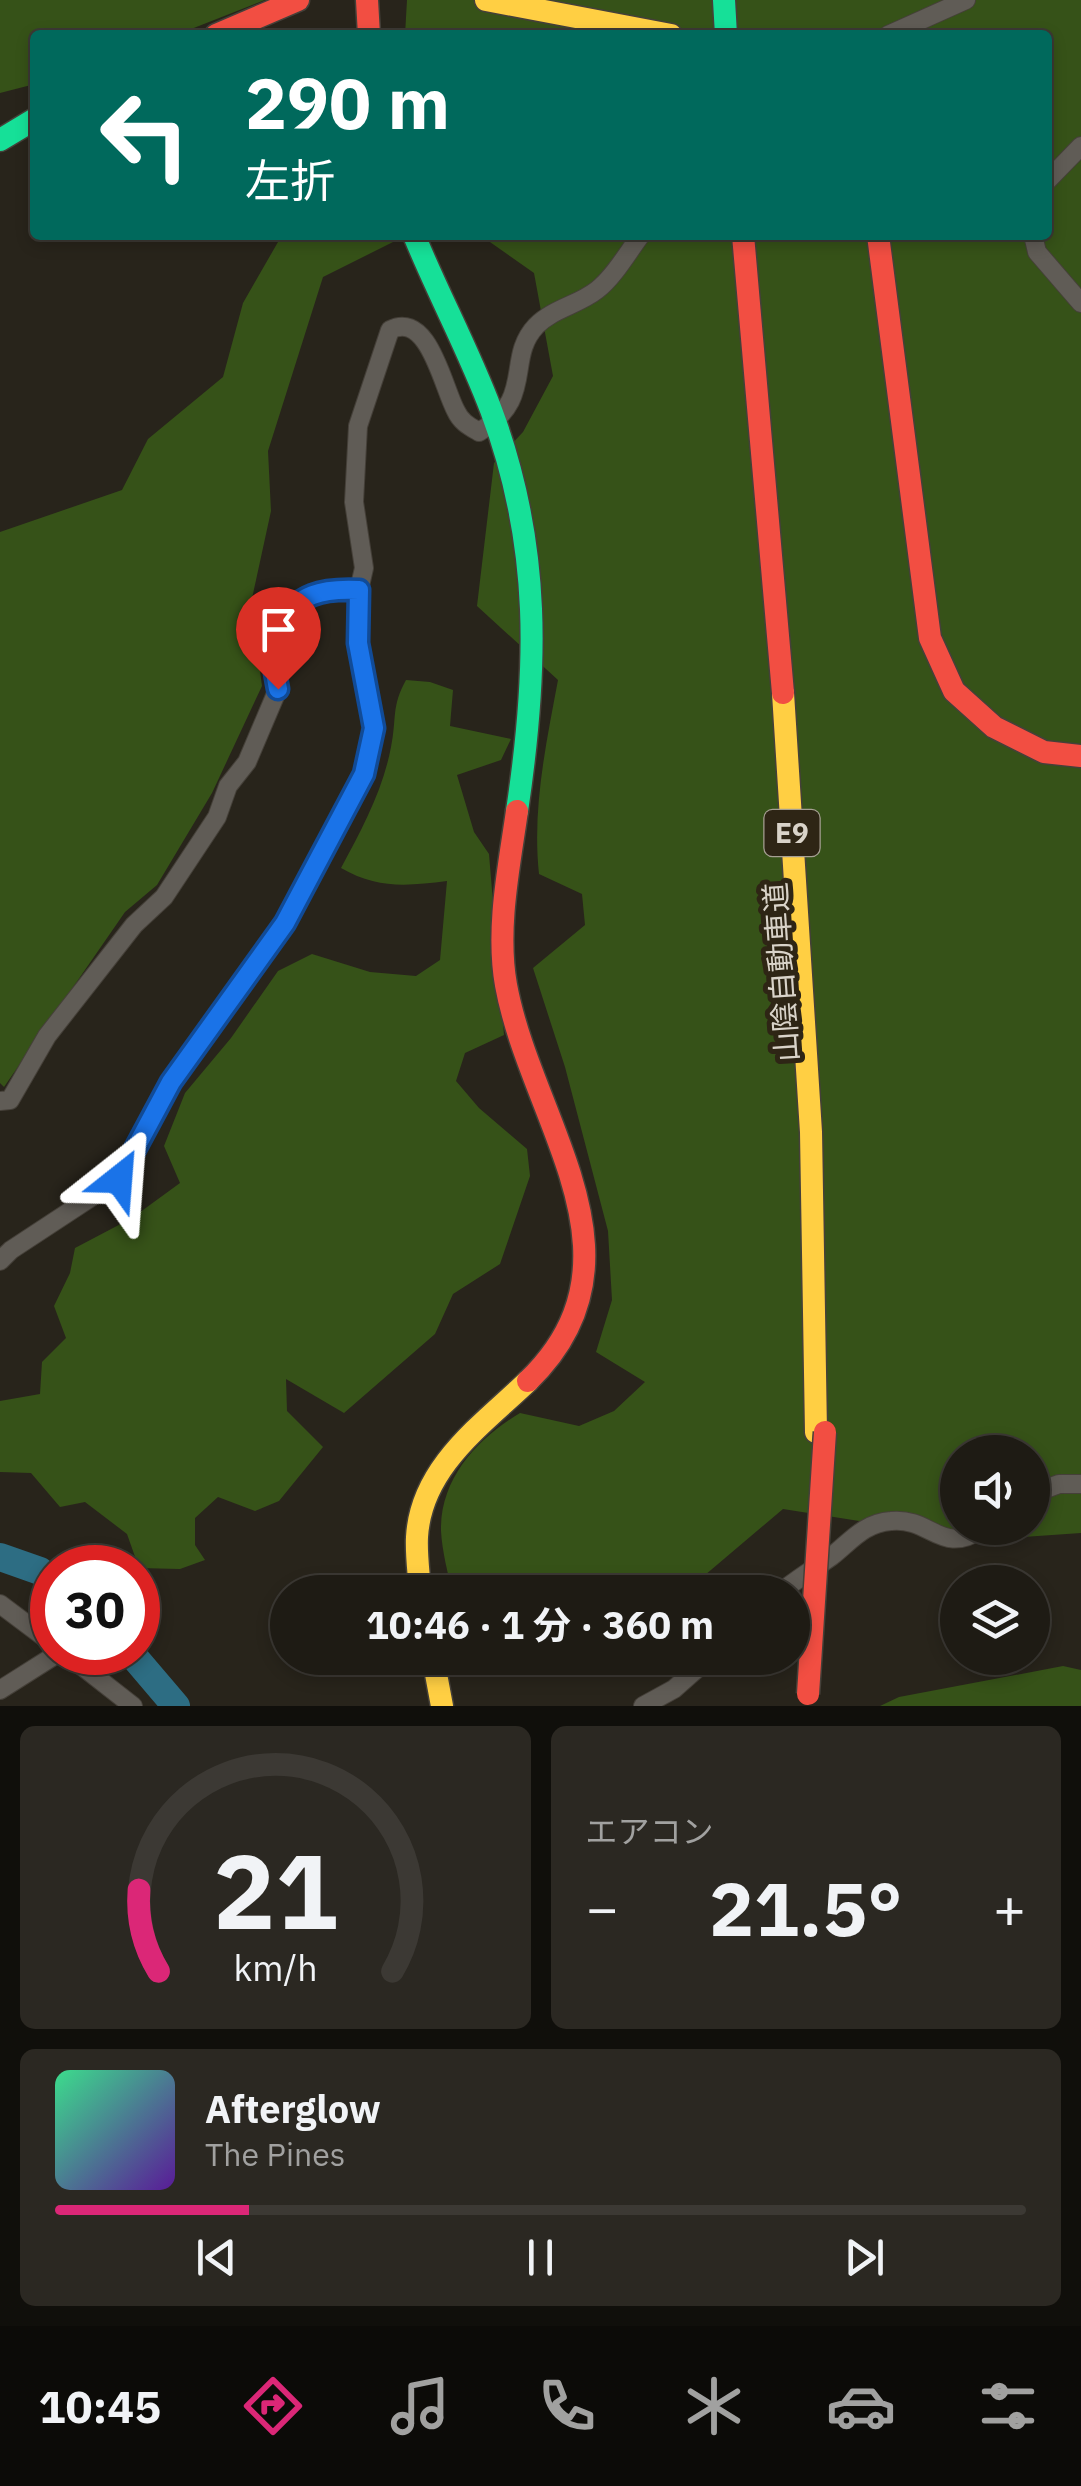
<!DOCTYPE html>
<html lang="ja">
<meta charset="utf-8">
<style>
:root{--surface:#1e1b14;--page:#2b2822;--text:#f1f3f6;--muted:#a1a1a0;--line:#3c3934;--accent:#db2777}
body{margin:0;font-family:"IBM Plex Sans","Noto Sans JP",sans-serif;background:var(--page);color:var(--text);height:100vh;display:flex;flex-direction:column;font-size:38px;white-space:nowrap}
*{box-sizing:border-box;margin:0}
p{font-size:32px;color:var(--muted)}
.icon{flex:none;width:55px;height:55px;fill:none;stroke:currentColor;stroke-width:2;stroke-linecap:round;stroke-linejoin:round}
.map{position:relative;height:1706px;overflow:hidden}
.side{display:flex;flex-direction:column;gap:20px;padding:20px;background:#100f0b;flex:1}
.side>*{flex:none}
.guide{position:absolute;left:30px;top:30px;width:1022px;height:210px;border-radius:10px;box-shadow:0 5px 15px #0003,0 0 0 2px var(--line);background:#00695c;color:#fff;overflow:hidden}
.fabs{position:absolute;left:940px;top:1435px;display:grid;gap:20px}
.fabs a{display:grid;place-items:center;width:110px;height:110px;border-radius:50%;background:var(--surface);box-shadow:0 5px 15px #0003,0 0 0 2px var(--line);font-size:50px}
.speed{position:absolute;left:30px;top:1545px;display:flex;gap:20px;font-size:50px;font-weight:700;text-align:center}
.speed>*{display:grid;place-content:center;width:130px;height:130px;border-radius:50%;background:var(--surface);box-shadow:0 5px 15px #0003,0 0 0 2px var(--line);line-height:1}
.speed .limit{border:15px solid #d22;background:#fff;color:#111}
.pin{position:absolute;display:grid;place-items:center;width:85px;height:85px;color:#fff;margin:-102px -42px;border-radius:50% 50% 50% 0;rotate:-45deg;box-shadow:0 0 10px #0007}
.pin .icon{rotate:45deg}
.me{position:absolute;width:110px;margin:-55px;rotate:28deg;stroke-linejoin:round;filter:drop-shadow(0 0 8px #0008)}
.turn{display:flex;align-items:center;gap:35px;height:210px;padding:0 50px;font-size:45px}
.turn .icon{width:130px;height:130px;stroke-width:2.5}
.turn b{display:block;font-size:70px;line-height:85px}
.big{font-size:75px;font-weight:700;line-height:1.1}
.side .card{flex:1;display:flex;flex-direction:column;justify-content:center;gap:15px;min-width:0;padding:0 35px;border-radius:15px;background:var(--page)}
.side .dial{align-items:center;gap:0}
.dial svg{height:260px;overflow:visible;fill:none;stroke:var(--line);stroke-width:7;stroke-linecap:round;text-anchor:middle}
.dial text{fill:var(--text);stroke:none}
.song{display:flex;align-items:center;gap:30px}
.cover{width:120px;height:120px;border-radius:15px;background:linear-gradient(135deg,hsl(150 70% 55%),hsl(270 70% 35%))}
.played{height:10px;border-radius:5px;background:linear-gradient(90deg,var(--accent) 20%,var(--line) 20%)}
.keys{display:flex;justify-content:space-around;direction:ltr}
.heat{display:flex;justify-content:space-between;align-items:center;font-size:55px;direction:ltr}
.side .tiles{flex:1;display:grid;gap:20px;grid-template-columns:1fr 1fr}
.card:last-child{grid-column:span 2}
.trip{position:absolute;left:270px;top:1575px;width:540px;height:100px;border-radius:50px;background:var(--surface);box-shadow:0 5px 15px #0003,0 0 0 2px var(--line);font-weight:700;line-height:100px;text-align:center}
.menu{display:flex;height:160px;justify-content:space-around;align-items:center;background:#0c0b08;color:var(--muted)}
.menu .icon{width:70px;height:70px}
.menu .current{color:var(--accent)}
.menu b{font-size:45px;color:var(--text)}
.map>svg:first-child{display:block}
.forest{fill:#365218;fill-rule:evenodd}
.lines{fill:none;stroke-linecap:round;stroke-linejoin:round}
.river{stroke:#2d6d83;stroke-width:28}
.street-casing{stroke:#454039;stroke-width:20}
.fast-casing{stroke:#454039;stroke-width:25}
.slow-casing{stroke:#454039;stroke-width:25}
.jam-casing{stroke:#454039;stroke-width:25}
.street{stroke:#605c56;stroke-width:18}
.fast{stroke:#16e098;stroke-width:22}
.slow{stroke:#ffcf43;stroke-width:22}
.jam{stroke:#f24e42;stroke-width:22}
.jam-bridge-casing{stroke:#454039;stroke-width:25;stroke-linecap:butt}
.jam-bridge{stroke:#f24e42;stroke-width:22}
.route-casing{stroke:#114b97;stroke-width:25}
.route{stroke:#1a73e8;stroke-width:18}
.labels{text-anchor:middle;stroke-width:10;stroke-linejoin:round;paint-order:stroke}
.shield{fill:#2e2515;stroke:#a69f93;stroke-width:2.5}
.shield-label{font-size:28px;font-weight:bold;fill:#d9d3c9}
.street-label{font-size:30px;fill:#d9d3c9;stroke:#2e2515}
</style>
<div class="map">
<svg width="1081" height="1706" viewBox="0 0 1081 1706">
<rect width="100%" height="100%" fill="#28241b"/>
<g class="forest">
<polygon points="0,0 265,0 176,35 35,35 35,84 0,93"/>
<path d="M407,0H1081V1533L980,1540L783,1509L685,1592H452C448,1573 442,1551 441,1531C440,1478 478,1438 520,1413L579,1426L614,1411L645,1382L596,1352L612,1300L608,1231L565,1067L533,968L585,925L582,894L539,874C532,809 546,744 558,680L477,606L494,463L523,432L553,376L534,273L480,235H1048V35H405ZM958,1452H1032V1528H958Z"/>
<polygon points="282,235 414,235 397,240 323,277 268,451 271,511 251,603 262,686 212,793 157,885 125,912 4,1087 0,1083 0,532 122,490 148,439 223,377 243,303"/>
<path d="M406,680L430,682L453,690L450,726L511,739L501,760L457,775L474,832L489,854L504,1035L465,1053L456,1081L479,1108L527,1149L530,1176L500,1264L453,1294L435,1334L344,1413L286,1379L287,1411L323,1447L279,1501L255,1511L218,1497L195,1518V1545L205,1560L180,1569L139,1568L127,1534L85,1502L60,1507L31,1473L0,1472V1401L40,1394L42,1362L66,1338L54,1306L70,1273L75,1248L132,1218L180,1183L164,1146L185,1093L231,1038L278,971L312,954L370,972L416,976L440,960L447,881C407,886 377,889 341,868C362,829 383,790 391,747C397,718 391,707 406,680Z"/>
<polygon points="1063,1666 1081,1670 1081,1706 880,1706 899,1697"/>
</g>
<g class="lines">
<g class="river">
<polyline points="0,1557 40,1571 52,1581"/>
<polyline points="130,1652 176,1706"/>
</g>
<defs>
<g id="street">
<polyline points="888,35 966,0"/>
<polyline points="1048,180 1081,146"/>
<polyline points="1033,235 1037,252 1081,303"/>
<path d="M0,1101L10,1100L47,1036L134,925L164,897L217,817L228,786L247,762L278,689L272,656L274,623C305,595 317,588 359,590"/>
<path d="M0,1261L11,1250L119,1179L171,1082L285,923L364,774L374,728L358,643L359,590L364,568L354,502L358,426L390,330C429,310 443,388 456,411C461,422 469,426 479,432C536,398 505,359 536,326C554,308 578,305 597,290C614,277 628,252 641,235"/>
<polyline points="1032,1494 1059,1484 1081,1484"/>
<path d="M781,1592C797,1579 815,1568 832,1556C851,1541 864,1523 891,1521C932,1517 941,1557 983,1528"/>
<polyline points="0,1604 52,1643"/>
<polyline points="64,1652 133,1706"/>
<polyline points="0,1690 60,1652"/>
<polyline points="643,1706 674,1689 709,1658"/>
</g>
<g id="fast">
<polyline points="724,0 726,35"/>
<polyline points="0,140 35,119"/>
<path d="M414,235C438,294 469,351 491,410C542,546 538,671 517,811"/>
</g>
<g id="slow">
<polyline points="486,0 671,35"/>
<polyline points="783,693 811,1132 816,1432"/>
<path d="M420,1592C419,1574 416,1555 417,1537C421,1467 482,1425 528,1381"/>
<polyline points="433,1658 442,1706"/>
</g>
<g id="jam">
<polyline points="367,0 369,35"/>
<polyline points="216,35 298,0"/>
<polyline points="743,235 783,693"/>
<polyline points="878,235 930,638 954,691 994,727 1044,752 1081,756"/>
<path d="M517,811C509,867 496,929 506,985C531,1122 655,1258 528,1381"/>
</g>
</defs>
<use href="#street" class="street-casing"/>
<use href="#fast" class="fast-casing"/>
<use href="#slow" class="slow-casing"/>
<use href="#jam" class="jam-casing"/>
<use href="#street" class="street"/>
<use href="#fast" class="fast"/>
<use href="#slow" class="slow"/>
<use href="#jam" class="jam"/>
<defs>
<polyline id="jam-bridge" points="808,1694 825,1432"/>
</defs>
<use href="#jam-bridge" class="jam-bridge-casing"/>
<use href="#jam-bridge" class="jam-bridge"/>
</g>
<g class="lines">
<defs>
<path id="route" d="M119,1179L171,1082L285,923L364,774L374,728L358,643L359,590C317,588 305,595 274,622L272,656L278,689"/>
</defs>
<use href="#route" class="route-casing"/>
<use href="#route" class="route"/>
</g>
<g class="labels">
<rect class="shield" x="764.5" y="810" width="55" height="46" rx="8"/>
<g class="shield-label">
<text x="792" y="843">E9</text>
</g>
<g class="street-label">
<text transform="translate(782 972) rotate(-94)" y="10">山陰自動車道</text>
</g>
</g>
</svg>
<div class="fabs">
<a><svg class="icon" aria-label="sound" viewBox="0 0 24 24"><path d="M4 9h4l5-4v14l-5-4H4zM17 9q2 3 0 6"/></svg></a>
<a><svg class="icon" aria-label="layers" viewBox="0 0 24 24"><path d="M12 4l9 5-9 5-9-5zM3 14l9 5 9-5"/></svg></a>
</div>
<div class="speed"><div class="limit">30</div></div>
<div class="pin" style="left:278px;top:689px;background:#d93025"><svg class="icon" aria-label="arrive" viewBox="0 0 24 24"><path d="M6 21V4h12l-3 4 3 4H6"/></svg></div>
<svg class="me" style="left:119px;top:1179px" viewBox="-20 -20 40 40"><path d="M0-17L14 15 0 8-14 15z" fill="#1a73e8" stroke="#fff" stroke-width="4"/></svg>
<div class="trip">10:46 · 1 分 · 360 m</div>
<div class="guide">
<div class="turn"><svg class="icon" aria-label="left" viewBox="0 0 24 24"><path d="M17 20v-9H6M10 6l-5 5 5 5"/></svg><div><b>290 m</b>左折</div></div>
</div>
</div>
<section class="side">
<div class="tiles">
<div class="card dial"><svg viewBox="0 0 100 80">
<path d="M14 69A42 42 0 1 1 86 69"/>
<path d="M14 69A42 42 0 0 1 8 44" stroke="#db2777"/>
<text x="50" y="56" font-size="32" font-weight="700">21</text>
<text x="50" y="72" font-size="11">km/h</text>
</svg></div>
<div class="card"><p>エアコン</p>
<div class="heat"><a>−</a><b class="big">21.5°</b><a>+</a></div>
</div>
<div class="card">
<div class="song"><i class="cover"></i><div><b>Afterglow</b><p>The Pines</p></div></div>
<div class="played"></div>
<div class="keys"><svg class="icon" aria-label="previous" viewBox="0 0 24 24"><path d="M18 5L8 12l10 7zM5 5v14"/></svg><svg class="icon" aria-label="pause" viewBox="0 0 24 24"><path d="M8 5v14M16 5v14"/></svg><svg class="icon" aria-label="next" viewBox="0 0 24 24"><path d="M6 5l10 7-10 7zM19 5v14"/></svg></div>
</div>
</div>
</section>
<nav class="menu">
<b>10:45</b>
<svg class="icon current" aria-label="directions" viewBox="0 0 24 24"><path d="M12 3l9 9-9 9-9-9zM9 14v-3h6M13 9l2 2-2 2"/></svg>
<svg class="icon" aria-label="music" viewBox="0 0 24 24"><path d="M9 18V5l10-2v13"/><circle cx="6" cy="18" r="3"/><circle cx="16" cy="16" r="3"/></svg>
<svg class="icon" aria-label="phone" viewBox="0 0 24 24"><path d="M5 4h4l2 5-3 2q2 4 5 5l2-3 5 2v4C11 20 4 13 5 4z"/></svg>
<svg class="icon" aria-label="climate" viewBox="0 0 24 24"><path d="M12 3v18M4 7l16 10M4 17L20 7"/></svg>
<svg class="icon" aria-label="car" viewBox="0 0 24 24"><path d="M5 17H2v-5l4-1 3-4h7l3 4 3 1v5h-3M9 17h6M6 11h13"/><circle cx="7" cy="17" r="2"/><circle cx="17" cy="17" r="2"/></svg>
<svg class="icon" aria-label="filters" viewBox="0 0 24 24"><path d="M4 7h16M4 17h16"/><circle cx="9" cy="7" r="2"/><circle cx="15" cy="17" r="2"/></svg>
</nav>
